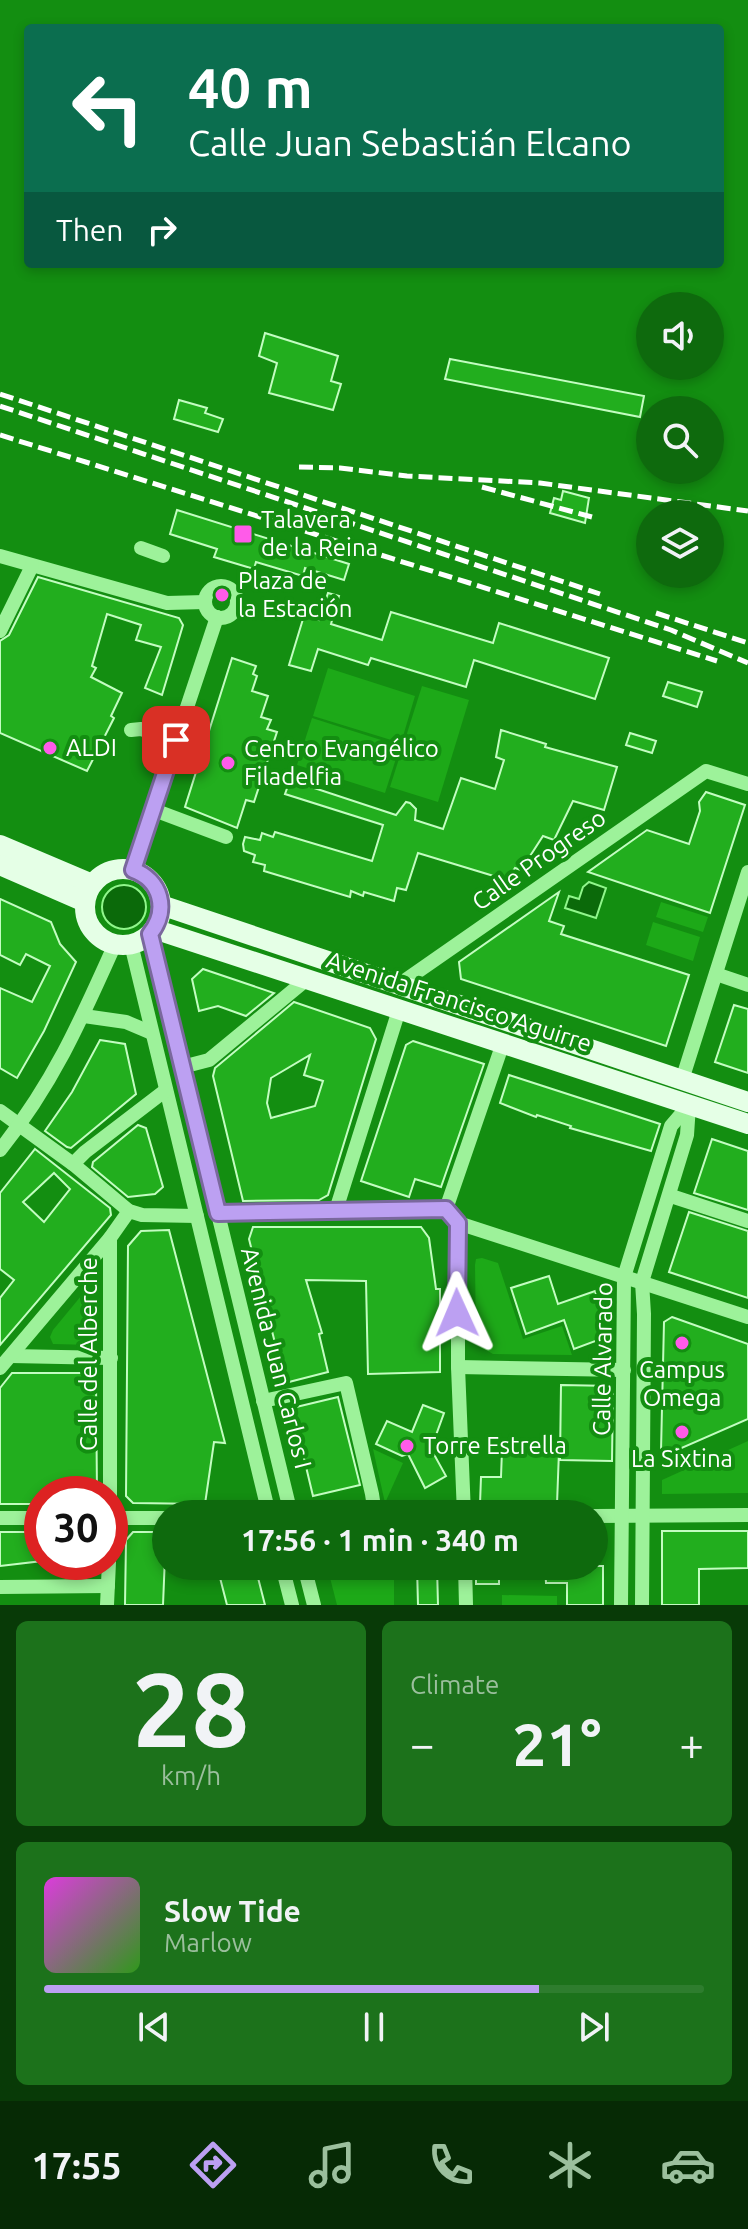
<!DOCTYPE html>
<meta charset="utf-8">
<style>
:root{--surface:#0e6a0d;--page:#1c721b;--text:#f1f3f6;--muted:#9bbf9d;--line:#2e7d2e;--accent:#bca0f2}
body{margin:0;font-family:Ubuntu,sans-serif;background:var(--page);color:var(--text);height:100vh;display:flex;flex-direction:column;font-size:30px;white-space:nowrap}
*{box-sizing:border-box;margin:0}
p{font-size:26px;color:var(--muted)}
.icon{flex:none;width:44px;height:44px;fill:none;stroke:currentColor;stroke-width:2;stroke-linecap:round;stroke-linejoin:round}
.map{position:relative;height:1605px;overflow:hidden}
.drawer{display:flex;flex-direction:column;gap:16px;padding:16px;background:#083a07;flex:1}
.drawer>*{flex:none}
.banner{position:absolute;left:24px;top:24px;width:700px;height:244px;border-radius:8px;box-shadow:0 4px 12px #0003;background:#0b6e4f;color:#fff;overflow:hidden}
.controls{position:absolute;left:636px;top:292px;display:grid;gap:16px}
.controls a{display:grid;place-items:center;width:88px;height:88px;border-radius:50%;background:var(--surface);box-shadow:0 4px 12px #0003;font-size:40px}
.speed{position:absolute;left:24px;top:1476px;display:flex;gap:16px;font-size:40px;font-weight:700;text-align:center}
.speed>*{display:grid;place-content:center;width:104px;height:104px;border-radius:50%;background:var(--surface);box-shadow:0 4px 12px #0003;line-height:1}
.speed .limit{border:12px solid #d22;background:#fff;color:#111}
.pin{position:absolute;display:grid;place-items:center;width:68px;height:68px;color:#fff;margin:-34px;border-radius:16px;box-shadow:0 4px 12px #0006}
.me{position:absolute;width:88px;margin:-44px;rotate:359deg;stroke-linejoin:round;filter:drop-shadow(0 0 6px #0008)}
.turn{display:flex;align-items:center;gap:28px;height:168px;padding:0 32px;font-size:36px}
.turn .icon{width:104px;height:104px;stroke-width:2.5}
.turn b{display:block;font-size:56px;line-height:68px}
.then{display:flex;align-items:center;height:76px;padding:0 32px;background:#0003;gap:16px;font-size:30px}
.big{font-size:60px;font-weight:700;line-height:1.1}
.drawer .card{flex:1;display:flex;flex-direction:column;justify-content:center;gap:12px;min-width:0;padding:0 28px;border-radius:12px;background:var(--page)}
.drawer .dial{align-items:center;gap:0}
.dial b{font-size:104px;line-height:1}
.song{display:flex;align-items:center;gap:24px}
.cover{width:96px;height:96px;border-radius:12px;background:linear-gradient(135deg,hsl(300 70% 55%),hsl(110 70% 35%))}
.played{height:8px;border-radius:4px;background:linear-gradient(90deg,var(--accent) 75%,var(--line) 75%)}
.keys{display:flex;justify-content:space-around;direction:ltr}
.heat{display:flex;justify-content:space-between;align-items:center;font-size:44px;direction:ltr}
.drawer .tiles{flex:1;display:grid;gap:16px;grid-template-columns:1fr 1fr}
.card:last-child{grid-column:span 2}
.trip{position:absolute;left:152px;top:1500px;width:456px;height:80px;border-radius:40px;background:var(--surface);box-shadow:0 4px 12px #0003;font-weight:700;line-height:80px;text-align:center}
.tabs{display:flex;height:128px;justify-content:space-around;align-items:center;background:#062a05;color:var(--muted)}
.tabs .icon{width:56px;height:56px}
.tabs .on{color:var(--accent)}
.tabs b{font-size:36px;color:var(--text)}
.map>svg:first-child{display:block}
.green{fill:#1da918}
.water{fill:#0b6a0a;stroke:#90f68b;stroke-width:2}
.building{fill:#22ae1e;stroke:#c3fdc1;stroke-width:2;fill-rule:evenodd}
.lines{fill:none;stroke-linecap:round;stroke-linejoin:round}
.minor{stroke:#9df29a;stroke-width:14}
.major{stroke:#e5ffe6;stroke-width:20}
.rail{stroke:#fff;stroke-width:5;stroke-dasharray:14 6;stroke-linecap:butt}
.route-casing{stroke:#7a689d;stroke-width:20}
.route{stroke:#bca0f2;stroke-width:14}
.poi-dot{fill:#ff5be9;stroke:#138e11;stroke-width:3}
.labels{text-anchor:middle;stroke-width:8;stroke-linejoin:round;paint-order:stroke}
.poi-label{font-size:24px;fill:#fff;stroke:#138e11;text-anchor:start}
.street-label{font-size:24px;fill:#fff;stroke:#138e11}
</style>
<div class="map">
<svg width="748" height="1605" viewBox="0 0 748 1605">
<rect width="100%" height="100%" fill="#138e11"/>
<g class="green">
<polygon points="328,668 415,696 401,743 313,716"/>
<polygon points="422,686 469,700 438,802 390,787"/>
<polygon points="312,718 400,746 385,793 297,765"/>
<polygon points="661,902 708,917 703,932 656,917"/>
<polygon points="653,922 700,937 693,961 646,945"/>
<polygon points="482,1258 498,1263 523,1339 562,1326 572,1355 493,1354 481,1347 476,1339 475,1265 476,1259"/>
<polygon points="92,1288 96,1294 95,1338 92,1345 53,1344 50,1337 53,1330 86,1290"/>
<polygon points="748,1441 748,1493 662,1494 662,1480"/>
<polygon points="373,1449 403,1463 385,1503"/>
<polygon points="327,1566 394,1566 394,1605 337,1605"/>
<polygon points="502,1595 557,1596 557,1605 502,1605"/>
</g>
<g class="water">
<polygon points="589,882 606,888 596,918 565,908 569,896 579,899 583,887"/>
<circle cx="124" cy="907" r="22"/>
</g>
<g class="building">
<polygon points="265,333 338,356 331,381 341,384 333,410 269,393 277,363 259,356"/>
<polygon points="450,359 644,396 640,417 445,379"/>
<polygon points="179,400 207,408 205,413 223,419 218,432 174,419"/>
<polygon points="563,491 589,498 585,523 550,513 554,498 561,500"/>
<polygon points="177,510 349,564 344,580 305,568 303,576 256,562 254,569 214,557 217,549 170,534"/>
<polygon points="38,577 179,618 183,625 162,695 145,688 161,647 136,640 141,625 107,614 92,666 96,668 91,677 122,693 111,716 114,718 87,771 0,733 0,641 9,635"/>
<polygon points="328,593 339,596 331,624 382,640 391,612 493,643 499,623 609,658 595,699 474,660 466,687 371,658 368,665 318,649 311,671 289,665 303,619 308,617 319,620"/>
<polygon points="232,658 256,666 253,674 257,676 252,691 268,696 261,717 271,720 267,729 277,732 254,802 246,800 237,828 185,807"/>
<polygon points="668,682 702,692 697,707 663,696"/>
<polygon points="501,730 546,744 545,747 617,767 604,810 573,801 554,840 543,836 521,870 515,868 507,880 418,853 406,890 397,888 394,901 364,892 363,896 351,891 350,897 264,871 265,865 253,862 255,855 244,851 243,844 245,837 260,840 262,833 273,837 275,832 372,861 383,825 285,794 290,780 396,815 406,802 410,803 416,809 415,820 443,829 461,778 495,789 504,760 496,757"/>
<polygon points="630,733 656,741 652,753 626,745"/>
<polygon points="706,792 745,805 710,913 588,872 647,830 689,844 700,811 699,802"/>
<polygon points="559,892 549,921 564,926 561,934 689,975 666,1046 461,979 459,962"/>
<polygon points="0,899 51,922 60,944 76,962 44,1031 17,1078 0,1068 0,988 32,1002 50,966 26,954 20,965 0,955"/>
<polygon points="203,969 274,993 246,1016 218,1006 199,1011 192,979"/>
<path d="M294,1002L370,1028L376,1039L328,1195L319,1200L243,1201L213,1076L215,1068ZM310,1055L304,1075L323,1081L315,1106L271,1118L267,1103L271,1078Z"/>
<polygon points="734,1005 748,1009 748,1073 715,1062"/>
<polygon points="100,1040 125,1044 136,1094 71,1148 67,1147 45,1131 72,1092"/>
<polygon points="413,1041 484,1064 441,1187 415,1179 409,1197 361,1181 406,1045"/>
<polygon points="509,1075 660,1124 651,1151 570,1128 571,1126 537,1115 536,1117 500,1103"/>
<polygon points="138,1125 146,1128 163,1187 155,1194 128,1197 92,1167 93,1162"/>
<polygon points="712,1139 748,1151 748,1210 694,1193"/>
<path d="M35,1149L110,1208L111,1215L0,1345V1298L14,1280L0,1269V1193ZM54,1173L70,1189L44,1222L23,1202Z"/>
<polygon points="689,1212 748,1231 748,1298 669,1272"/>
<polygon points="253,1227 421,1227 429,1238 436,1289 440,1289 440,1372 368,1374 366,1281 306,1280 322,1333 319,1334 328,1372 285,1383 249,1239"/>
<polygon points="169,1230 225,1443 214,1442 205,1504 133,1503 126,1496 128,1246 141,1231"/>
<polygon points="549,1276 558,1304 595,1291 609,1336 574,1349 564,1320 526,1334 511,1288"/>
<polygon points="672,1317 748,1344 748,1419 668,1454 661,1451 664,1322"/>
<polygon points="12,1373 87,1373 96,1382 97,1494 42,1494 42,1504 0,1504 0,1388"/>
<polygon points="561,1385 613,1386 612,1461 560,1460"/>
<polygon points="338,1397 360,1485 313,1496 292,1408"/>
<polygon points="423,1405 444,1413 431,1449 446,1476 425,1488 408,1454 402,1456 376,1444 387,1421 412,1432"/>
<polygon points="502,1450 559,1451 557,1504 480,1504 481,1477 501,1477"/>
<polygon points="662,1531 748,1531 748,1568 699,1569 699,1605 662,1605"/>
<polygon points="0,1532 42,1532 42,1561 0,1566"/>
<polygon points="133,1532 166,1532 163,1605 125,1605 126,1540"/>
<polygon points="217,1566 255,1566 265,1605 227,1605"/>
<polygon points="417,1566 437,1566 438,1605 418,1605"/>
<rect x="476" y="1566" width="23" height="18"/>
<polygon points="545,1566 603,1566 603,1605 567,1605 567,1583 546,1583"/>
</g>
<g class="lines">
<g class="minor">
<polyline points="141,548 163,556"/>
<polyline points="0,556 167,603 205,602"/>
<circle cx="221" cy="602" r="16"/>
<polyline points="0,631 32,566"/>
<polyline points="131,730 141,729 176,740"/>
<polyline points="154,810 226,837"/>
<polyline points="133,870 217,617"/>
<polyline points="150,934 291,1514"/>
<polyline points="131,944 269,1514"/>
<polyline points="716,974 748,985"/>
<polyline points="397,986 706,771 748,784"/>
<polyline points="84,1016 126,1022 152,1033"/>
<polyline points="182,1067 209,1060 307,979"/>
<polyline points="682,1080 748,872"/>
<polyline points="0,1111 73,1164 129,1211 142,1215 197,1216"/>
<path d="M0,1150C53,1084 81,1020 115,944"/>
<polyline points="73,1164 85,1152 166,1090"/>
<polyline points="671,1196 748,1221"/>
<polyline points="446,1209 503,1043"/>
<polyline points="336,1210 399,1010"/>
<polyline points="218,1213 446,1209 458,1223 748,1317"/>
<polyline points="458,1223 458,1367 464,1514"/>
<polyline points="110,1238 110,1544"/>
<polyline points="11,1356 111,1358"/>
<polyline points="458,1367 624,1370"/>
<polyline points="0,1368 110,1238 129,1211"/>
<polyline points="263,1401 346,1383 372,1494 375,1514"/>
<polyline points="594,1516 748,1515"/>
<polyline points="0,1518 42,1518"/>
<polyline points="110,1518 166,1518"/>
<polyline points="282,1566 292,1605"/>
<polyline points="304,1566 314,1605"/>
<polyline points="465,1566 466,1605"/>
<polyline points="0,1587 108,1586"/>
<polyline points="107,1605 109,1562"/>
<polyline points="621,1605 624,1277 671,1126 689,1105"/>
<polyline points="642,1605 644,1314 642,1282 687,1135 689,1105"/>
</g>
<g class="major">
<polyline points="0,845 92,884"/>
<polyline points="0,865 85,902"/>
<circle cx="123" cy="907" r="38"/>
<polyline points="161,905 748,1102"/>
<polyline points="154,929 748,1124"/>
</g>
<g class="rail">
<polyline points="0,394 600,594"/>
<polyline points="0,406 671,630 748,663"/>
<polyline points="0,435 717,661"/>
<polyline points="299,467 340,468 407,476 540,483 748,511"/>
<polyline points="482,487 592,517"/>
<polyline points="656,613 748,643"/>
</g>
</g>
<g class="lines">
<defs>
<path id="route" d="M176,740L133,870C161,880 169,910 150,934L218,1213L446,1209L458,1223L457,1313"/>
</defs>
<use href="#route" class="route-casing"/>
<use href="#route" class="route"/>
</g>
<g class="poi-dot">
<rect x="233" y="524" width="20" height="20" rx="4"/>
<circle cx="222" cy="595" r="8"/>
<circle cx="50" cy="748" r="8"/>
<circle cx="228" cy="763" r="8"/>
<circle cx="682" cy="1343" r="8"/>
<circle cx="682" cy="1432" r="8"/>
<circle cx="407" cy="1446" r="8"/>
</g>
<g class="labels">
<g class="poi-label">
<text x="261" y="528">Talavera<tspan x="261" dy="28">de la Reina</tspan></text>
<text x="238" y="589">Plaza de<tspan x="238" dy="28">la Estación</tspan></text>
<text x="66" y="756">ALDI</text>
<text x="244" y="757">Centro Evangélico<tspan x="244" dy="28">Filadelfia</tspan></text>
<text x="682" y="1378" text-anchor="middle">Campus<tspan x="682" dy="28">Omega</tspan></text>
<text x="423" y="1454">Torre Estrella</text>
<text x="682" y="1467" text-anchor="middle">La Sixtina</text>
</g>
<g class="street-label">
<text transform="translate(539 860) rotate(-35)" y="8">Calle Progreso</text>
<text transform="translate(459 1002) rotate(18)" y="8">Avenida Francisco Aguirre</text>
<text transform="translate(89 1354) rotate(-90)" y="8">Calle del Alberche</text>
<text transform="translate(276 1358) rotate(76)" y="8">Avenida Juan Carlos I</text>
<text transform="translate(603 1359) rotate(-89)" y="8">Calle Alvarado</text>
</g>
</g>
</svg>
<div class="controls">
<a><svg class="icon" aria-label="sound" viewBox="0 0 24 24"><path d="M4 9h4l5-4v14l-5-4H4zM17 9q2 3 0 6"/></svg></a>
<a><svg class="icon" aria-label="search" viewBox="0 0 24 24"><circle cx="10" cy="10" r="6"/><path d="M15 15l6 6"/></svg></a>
<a><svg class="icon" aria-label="layers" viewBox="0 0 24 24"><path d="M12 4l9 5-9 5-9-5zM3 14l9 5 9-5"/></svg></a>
</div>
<div class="speed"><div class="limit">30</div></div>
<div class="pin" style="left:176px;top:740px;background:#d93025"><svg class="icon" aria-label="arrive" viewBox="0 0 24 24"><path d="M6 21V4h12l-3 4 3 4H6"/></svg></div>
<svg class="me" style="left:457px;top:1313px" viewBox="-20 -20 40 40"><path d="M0-17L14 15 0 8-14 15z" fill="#bca0f2" stroke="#fff" stroke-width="4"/></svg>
<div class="trip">17:56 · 1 min · 340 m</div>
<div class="banner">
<div class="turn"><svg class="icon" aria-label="left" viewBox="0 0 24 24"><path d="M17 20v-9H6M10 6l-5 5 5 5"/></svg><div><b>40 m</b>Calle Juan Sebastián Elcano</div></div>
<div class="then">Then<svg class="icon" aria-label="right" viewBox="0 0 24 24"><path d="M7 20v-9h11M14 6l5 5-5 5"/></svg></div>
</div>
</div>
<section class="drawer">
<div class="tiles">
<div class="card dial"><b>28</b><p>km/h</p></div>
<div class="card"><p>Climate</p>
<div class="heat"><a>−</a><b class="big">21°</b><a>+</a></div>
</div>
<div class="card">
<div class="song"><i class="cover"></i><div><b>Slow Tide</b><p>Marlow</p></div></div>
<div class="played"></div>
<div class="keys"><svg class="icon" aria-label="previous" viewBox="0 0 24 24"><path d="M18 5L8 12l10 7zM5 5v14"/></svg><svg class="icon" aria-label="pause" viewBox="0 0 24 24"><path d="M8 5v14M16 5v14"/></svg><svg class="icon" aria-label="next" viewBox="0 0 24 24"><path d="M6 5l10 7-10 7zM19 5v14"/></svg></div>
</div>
</div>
</section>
<nav class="tabs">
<b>17:55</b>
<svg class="icon on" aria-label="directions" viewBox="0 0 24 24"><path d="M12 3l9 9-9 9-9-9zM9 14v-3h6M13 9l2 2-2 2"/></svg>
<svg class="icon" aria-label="music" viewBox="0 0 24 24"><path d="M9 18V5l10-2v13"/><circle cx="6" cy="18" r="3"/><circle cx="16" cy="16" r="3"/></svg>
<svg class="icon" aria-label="phone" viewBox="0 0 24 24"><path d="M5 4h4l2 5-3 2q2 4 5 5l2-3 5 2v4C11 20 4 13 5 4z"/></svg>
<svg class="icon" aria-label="climate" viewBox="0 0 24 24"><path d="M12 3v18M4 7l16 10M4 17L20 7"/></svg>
<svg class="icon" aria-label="car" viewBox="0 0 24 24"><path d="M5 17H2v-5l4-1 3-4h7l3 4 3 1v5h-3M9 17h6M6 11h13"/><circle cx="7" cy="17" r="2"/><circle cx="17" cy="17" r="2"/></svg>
</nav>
